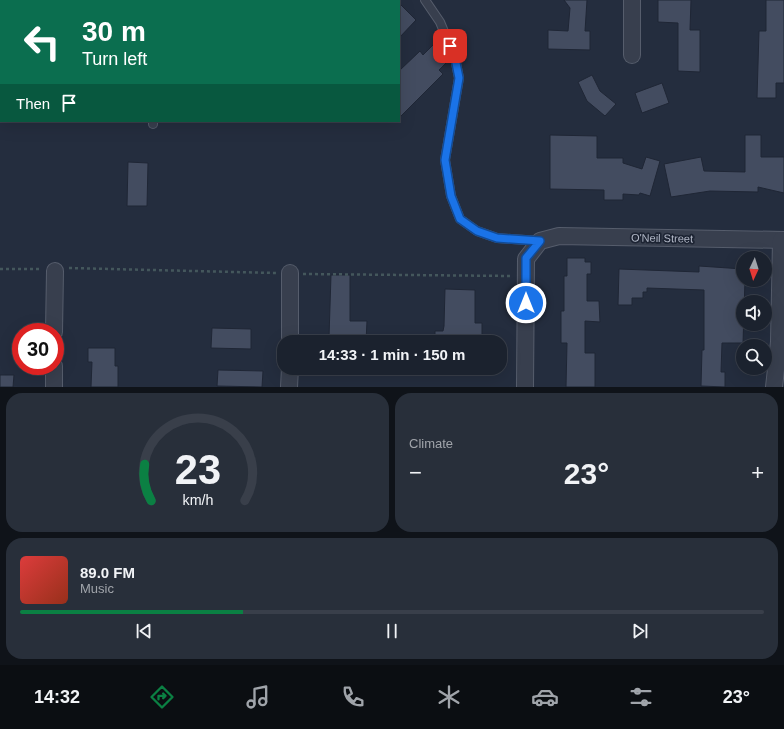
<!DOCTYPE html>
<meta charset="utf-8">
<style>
:root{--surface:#1b222e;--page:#282f3a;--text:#f1f3f6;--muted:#a0a4aa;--line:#393f4a;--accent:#0b8043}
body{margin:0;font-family:Arial,sans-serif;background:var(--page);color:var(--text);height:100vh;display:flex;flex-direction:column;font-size:15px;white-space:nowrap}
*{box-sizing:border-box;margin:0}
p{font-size:13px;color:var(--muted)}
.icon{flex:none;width:22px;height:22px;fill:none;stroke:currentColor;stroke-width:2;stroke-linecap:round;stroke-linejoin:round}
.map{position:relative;height:387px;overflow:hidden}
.panel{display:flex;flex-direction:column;gap:6px;padding:6px;background:#0f1319;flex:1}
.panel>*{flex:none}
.hud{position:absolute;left:0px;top:0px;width:400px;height:122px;box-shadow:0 4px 16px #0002,0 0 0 1px var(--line);background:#0b6e4f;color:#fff;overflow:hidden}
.needle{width:26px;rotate:184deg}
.tools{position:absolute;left:736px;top:251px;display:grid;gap:8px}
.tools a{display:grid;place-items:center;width:36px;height:36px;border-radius:50%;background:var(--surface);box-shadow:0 4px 16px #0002,0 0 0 1px var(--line);font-size:20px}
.speed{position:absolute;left:12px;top:323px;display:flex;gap:8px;font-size:20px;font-weight:700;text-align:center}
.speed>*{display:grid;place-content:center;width:52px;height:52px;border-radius:50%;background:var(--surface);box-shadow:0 4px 16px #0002,0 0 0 1px var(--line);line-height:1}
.speed .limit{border:6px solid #d22;background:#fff;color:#111}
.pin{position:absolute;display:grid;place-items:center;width:34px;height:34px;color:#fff;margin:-17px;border-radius:8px;box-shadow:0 2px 6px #0006}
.me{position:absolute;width:44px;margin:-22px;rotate:0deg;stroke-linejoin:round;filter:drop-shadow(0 0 3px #0008)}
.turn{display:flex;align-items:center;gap:14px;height:84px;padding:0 16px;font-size:18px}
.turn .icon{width:52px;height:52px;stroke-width:2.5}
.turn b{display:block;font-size:28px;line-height:34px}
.then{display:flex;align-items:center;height:38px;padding:0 16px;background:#0003;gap:8px;font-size:15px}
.big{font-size:30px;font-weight:700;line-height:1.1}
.panel .card{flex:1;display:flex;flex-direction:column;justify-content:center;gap:6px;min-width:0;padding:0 14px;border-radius:16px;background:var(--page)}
.panel .dial{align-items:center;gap:0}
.dial svg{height:104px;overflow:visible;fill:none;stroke:var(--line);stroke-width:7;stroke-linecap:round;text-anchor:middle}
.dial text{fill:var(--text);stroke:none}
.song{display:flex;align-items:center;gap:12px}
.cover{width:48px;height:48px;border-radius:6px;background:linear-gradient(135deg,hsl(0 70% 55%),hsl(10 70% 35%))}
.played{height:4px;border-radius:2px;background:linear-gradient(90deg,var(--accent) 30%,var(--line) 30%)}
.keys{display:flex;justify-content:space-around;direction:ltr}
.heat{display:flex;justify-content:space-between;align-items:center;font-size:22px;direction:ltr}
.panel .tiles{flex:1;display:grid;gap:6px;grid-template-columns:1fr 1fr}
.card:last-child{grid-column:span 2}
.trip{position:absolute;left:277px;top:335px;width:230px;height:40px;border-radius:16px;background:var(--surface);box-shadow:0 4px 16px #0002,0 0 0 1px var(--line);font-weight:700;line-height:40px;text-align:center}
.menu{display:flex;height:64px;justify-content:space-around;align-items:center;background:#0b0e12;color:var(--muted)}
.menu .icon{width:28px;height:28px}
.menu .selected{color:var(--accent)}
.menu b{font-size:18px;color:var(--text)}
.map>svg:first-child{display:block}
.building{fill:#434c60;stroke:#1f2635}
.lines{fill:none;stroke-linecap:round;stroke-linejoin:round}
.service-casing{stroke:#565d6c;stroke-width:10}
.minor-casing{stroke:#565d6c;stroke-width:18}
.path{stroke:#44575c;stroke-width:2.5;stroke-dasharray:3 3;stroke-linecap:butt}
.service{stroke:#383f4e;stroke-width:8}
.minor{stroke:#383f4e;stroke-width:16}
.rail{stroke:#5a6275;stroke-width:3;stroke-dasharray:4 4;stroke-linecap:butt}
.route-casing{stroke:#114b97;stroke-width:10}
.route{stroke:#1a73e8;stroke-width:7}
.labels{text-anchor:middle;stroke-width:3.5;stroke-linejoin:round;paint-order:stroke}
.street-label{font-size:11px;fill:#b4bac9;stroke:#1d2433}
</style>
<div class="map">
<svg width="784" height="387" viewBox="0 0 784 387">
<rect width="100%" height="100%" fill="#242d3e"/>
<g class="building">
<polygon points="564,0 587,0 585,31 590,31 590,50 548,49 548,30 568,31 570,8"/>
<polygon points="658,0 691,0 690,30 700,30 700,72 678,71 678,23 658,22"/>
<polygon points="766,0 784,0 784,83 776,83 776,98 757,98 759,31 766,31"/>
<polygon points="399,3 416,20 399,38"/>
<polygon points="434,44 450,59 439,70 443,74 399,118 399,71 420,51 423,55"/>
<polygon points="592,75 600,91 616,104 605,116 587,101 578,82"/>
<polygon points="662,83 669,103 642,113 635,93"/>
<polygon points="550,135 597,136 597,158 623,158 623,163 642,169 646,157 660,161 650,196 640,193 639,195 623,194 623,200 604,200 604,190 550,189"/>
<polygon points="745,135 761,135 761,157 784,157 784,193 758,187 758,192 710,191 671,197 664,164 701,157 704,171 745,172"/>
<polygon points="128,162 148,163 147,206 127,206"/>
<polygon points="567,258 585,258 585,262 591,262 591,274 587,274 587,301 599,301 600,322 585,321 585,353 595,353 595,387 566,387 567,343 561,343 561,311 564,311 564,276 567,276"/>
<polygon points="699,266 743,269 743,280 745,280 743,343 722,343 721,372 725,372 725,387 701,386 702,350 704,350 704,290 647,288 647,292 643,292 643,298 632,298 632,305 618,305 619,269 699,272"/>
<polygon points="331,275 350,275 350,321 367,321 366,342 345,342 345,337 329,337"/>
<polygon points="445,289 475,290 475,323 482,323 482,341 435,342 435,331 443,331 444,326"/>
<polygon points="212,328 251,329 251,349 211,348"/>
<polygon points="88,348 115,348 115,366 118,366 118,387 91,387 92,362 88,362"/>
<polygon points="218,370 263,371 262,387 217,386"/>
<polygon points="0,375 14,375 13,387 0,387"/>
</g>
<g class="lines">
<defs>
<g id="service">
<polyline points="425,0 440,22 455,58 459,78 445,160 451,196 460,219 477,231 497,238 540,241"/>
<polyline points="199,1 200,0"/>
<polyline points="153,121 153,124"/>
</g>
<g id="minor">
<polyline points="632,55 632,0"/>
<polyline points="54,332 55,271"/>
<polyline points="290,342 290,273"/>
<polyline points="54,387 54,366"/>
<polyline points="289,387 290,368"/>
<polyline points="525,387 526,259 540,241 559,236 784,240"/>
<polyline points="774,387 779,342 781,240"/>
</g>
</defs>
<use href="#service" class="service-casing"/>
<use href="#minor" class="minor-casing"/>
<g class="path">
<polyline points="69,268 276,273"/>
<polyline points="0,269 41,269"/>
<polyline points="303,274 512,276"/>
</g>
<use href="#service" class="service"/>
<use href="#minor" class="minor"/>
<g class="rail">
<polyline points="58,1 59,0"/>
<polyline points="73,1 74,0"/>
<polyline points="0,65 1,64"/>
<polyline points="0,78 1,77"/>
</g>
</g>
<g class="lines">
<defs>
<polyline id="route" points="450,46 455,58 459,78 445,160 451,196 460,219 477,231 497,238 540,241 526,258 526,303"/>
</defs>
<use href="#route" class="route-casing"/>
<use href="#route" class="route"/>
</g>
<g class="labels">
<g class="street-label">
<text transform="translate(662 238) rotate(1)" y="4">O'Neil Street</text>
</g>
</g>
</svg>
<div class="tools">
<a><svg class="needle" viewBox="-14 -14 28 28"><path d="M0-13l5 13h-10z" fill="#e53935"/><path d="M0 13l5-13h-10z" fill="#a0a4aa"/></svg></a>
<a><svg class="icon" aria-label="sound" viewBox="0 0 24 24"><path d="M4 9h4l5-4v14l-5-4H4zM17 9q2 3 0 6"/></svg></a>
<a><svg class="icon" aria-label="search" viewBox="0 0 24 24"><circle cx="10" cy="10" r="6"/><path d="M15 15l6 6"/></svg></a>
</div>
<div class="speed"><div class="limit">30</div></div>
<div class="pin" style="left:450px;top:46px;background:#d93025"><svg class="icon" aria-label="arrive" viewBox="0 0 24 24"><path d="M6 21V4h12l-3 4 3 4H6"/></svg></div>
<svg class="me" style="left:526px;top:303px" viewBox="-20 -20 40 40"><circle r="17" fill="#1a73e8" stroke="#fff" stroke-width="3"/><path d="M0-11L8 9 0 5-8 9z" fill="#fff"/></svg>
<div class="trip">14:33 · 1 min · 150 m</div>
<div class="hud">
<div class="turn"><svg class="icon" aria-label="left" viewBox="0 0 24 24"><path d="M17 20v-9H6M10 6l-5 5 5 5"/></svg><div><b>30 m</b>Turn left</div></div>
<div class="then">Then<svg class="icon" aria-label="arrive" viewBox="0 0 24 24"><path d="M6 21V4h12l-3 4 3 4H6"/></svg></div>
</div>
</div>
<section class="panel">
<div class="tiles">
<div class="card dial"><svg viewBox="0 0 100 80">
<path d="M14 69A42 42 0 1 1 86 69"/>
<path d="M14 69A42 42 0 0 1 9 41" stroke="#0b8043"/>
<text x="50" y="56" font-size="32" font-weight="700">23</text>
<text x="50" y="72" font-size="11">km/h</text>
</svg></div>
<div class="card"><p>Climate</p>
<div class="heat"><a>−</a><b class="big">23°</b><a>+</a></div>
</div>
<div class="card">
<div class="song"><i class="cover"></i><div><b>89.0 FM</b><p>Music</p></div></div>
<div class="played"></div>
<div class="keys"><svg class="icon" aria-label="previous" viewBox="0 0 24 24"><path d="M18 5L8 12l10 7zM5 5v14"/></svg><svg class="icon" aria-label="pause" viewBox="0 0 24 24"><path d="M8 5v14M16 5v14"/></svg><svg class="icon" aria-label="next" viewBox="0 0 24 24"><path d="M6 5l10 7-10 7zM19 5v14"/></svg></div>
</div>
</div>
</section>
<nav class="menu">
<b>14:32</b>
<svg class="icon selected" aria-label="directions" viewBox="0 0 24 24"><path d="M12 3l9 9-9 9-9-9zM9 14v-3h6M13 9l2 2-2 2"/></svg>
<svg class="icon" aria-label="music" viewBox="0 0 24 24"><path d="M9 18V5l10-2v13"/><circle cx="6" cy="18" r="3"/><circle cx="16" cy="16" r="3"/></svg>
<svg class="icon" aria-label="phone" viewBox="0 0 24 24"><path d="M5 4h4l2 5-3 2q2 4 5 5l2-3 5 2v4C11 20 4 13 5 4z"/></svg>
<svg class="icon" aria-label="climate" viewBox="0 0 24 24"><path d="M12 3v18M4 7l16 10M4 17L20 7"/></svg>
<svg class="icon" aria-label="car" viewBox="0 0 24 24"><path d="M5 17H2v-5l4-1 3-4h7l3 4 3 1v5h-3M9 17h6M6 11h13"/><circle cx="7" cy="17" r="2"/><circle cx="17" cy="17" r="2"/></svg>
<svg class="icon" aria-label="filters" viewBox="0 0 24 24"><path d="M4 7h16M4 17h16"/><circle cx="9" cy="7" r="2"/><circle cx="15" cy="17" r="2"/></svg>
<b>23°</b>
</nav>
